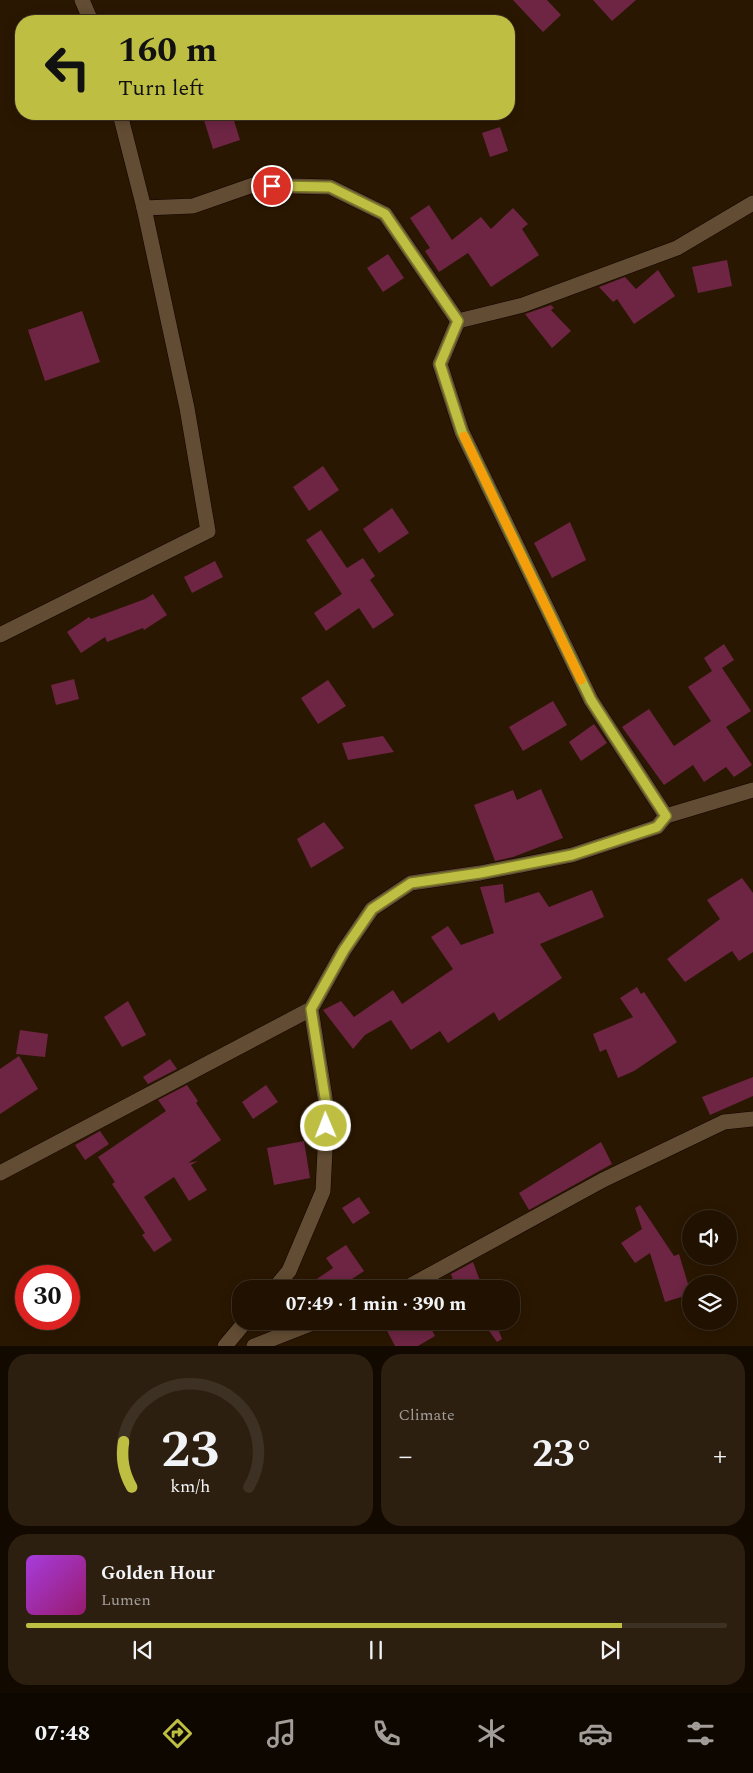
<!DOCTYPE html>
<meta charset="utf-8">
<style>
:root{--surface:#201101;--page:#2d1f10;--text:#f1f3f6;--muted:#a29d99;--line:#3d3123;--accent:#bebf42}
body{margin:0;font-family:Spectral,serif;background:var(--page);color:var(--text);height:100vh;display:flex;flex-direction:column;font-size:19px;white-space:nowrap}
*{box-sizing:border-box;margin:0}
p{font-size:16px;color:var(--muted)}
.icon{flex:none;width:28px;height:28px;fill:none;stroke:currentColor;stroke-width:2;stroke-linecap:round;stroke-linejoin:round}
.map{position:relative;height:1346px;overflow:hidden}
.details{display:flex;flex-direction:column;gap:8px;padding:8px;background:#120901;flex:1}
.details>*{flex:none}
.hud{position:absolute;left:15px;top:15px;width:500px;height:105px;border-radius:20px;box-shadow:0 2px 12px #0003,0 0 0 1px var(--line);background:#bebf42;color:#111;overflow:hidden}
.controls{position:absolute;left:682px;top:1210px;display:grid;gap:10px}
.controls a{display:grid;place-items:center;width:55px;height:55px;border-radius:50%;background:var(--surface);box-shadow:0 2px 12px #0003,0 0 0 1px var(--line);font-size:25px}
.speed{position:absolute;left:15px;top:1265px;display:flex;gap:10px;font-size:25px;font-weight:700;text-align:center}
.speed>*{display:grid;place-content:center;width:65px;height:65px;border-radius:50%;background:var(--surface);box-shadow:0 2px 12px #0003,0 0 0 1px var(--line);line-height:1}
.speed .limit{border:8px solid #d22;background:#fff;color:#111}
.pin{position:absolute;display:grid;place-items:center;width:42px;height:42px;color:#fff;margin:-21px;border:2px solid #fff;border-radius:50%;box-shadow:0 1px 5px #0007}
.me{position:absolute;width:55px;margin:-28px;rotate:359deg;stroke-linejoin:round;filter:drop-shadow(0 0 4px #0008)}
.turn{display:flex;align-items:center;gap:18px;height:105px;padding:0 20px;font-size:22px}
.turn .icon{width:65px;height:65px;stroke-width:2.5}
.turn b{display:block;font-size:35px;line-height:42px}
.big{font-size:38px;font-weight:700;line-height:1.1}
.details .widget{flex:1;display:flex;flex-direction:column;justify-content:center;gap:8px;min-width:0;padding:0 18px;border-radius:20px;background:var(--page)}
.details .dial{align-items:center;gap:0}
.dial svg{height:130px;overflow:visible;fill:none;stroke:var(--line);stroke-width:7;stroke-linecap:round;text-anchor:middle}
.dial text{fill:var(--text);stroke:none}
.song{display:flex;align-items:center;gap:15px}
.cover{width:60px;height:60px;border-radius:8px;background:linear-gradient(135deg,hsl(280 70% 55%),hsl(320 70% 35%))}
.played{height:5px;border-radius:2px;background:linear-gradient(90deg,var(--accent) 85%,var(--line) 85%)}
.keys{display:flex;justify-content:space-around;direction:ltr}
.heat{display:flex;justify-content:space-between;align-items:center;font-size:28px;direction:ltr}
.details .tiles{flex:1;display:grid;gap:8px;grid-template-columns:1fr 1fr}
.widget:last-child{grid-column:span 2}
.trip{position:absolute;left:232px;top:1280px;width:288px;height:50px;border-radius:20px;background:var(--surface);box-shadow:0 2px 12px #0003,0 0 0 1px var(--line);font-weight:700;line-height:50px;text-align:center}
.menu{display:flex;height:80px;justify-content:space-around;align-items:center;background:#0d0700;color:var(--muted)}
.menu .icon{width:35px;height:35px}
.menu .active{color:var(--accent)}
.menu b{font-size:22px;color:var(--text)}
.map>svg:first-child{display:block}
.building{fill:#6d2543}
.lines{fill:none;stroke-linecap:round;stroke-linejoin:round}
.minor-casing{stroke:#120300;stroke-width:16}
.minor{stroke:#624c33;stroke-width:15}
.route-casing{stroke:#7c7c2b;stroke-width:12}
.route{stroke:#bebf42;stroke-width:9}
.slow{stroke:#f59e0b;stroke-width:9}
</style>
<div class="map">
<svg width="753" height="1346" viewBox="0 0 753 1346">
<rect width="100%" height="100%" fill="#2a1701"/>
<g class="building">
<polygon points="513,0 547,0 561,15 543,32"/>
<polygon points="593,0 636,0 612,21"/>
<polygon points="202,114 232,114 240,140 213,149"/>
<polygon points="500,127 508,151 490,157 482,133"/>
<polygon points="429,205 452,240 481,217 491,229 513,208 528,224 522,229 539,255 491,287 468,253 439,272 425,251 430,248 410,218"/>
<polygon points="388,254 404,278 383,292 367,268"/>
<polygon points="727,260 732,286 698,293 692,267"/>
<polygon points="658,270 675,296 634,324 617,299 613,302 599,287 625,277 636,289"/>
<polygon points="551,305 554,308 551,310 571,331 552,348 525,314"/>
<polygon points="82,311 100,362 45,381 28,330"/>
<polygon points="323,466 339,490 309,511 293,487"/>
<polygon points="392,508 409,533 379,553 363,529"/>
<polygon points="570,522 586,560 552,578 534,543"/>
<polygon points="321,530 347,568 363,558 375,576 370,580 394,615 373,629 359,608 326,631 314,613 342,594 306,540"/>
<polygon points="215,561 223,577 192,593 184,577"/>
<polygon points="153,594 167,615 144,630 143,628 107,642 105,637 81,653 67,632 89,617 91,619 145,599"/>
<polygon points="724,644 734,660 722,668 751,711 726,727 752,765 734,777 726,767 704,782 693,765 664,785 622,727 649,709 674,746 711,721 688,687 712,671 704,658"/>
<polygon points="74,679 79,699 56,705 51,685"/>
<polygon points="328,680 346,706 318,724 301,698"/>
<polygon points="553,701 567,725 523,751 509,727"/>
<polygon points="594,724 607,743 581,761 569,742"/>
<polygon points="383,736 394,752 348,760 342,743"/>
<polygon points="541,789 563,838 513,857 495,861 474,805 513,790 517,800"/>
<polygon points="324,822 344,848 311,868 297,839"/>
<polygon points="742,878 753,893 753,952 739,961 732,951 685,982 667,959 720,919 707,900"/>
<polygon points="503,884 505,903 539,892 549,907 592,890 604,917 540,944 562,978 499,1021 494,1012 448,1043 440,1031 411,1050 391,1020 365,1035 353,1049 323,1010 341,1001 354,1017 393,990 402,1004 453,969 431,937 448,926 461,945 494,933 480,887"/>
<polygon points="637,987 641,994 644,992 677,1042 634,1071 618,1078 606,1049 600,1052 593,1034 633,1017 620,998"/>
<polygon points="128,1001 146,1035 122,1047 104,1017"/>
<polygon points="20,1030 48,1034 45,1057 16,1054"/>
<polygon points="19,1056 38,1089 0,1114 0,1069"/>
<polygon points="170,1059 177,1069 148,1084 143,1077"/>
<polygon points="753,1077 753,1096 710,1115 702,1097"/>
<polygon points="187,1085 198,1101 196,1103 221,1140 188,1163 198,1161 191,1165 207,1190 189,1201 174,1177 144,1197 172,1240 154,1252 142,1235 145,1233 112,1184 115,1182 98,1157 166,1111 158,1100"/>
<polygon points="266,1085 278,1102 253,1119 242,1102"/>
<polygon points="100,1131 109,1144 85,1160 75,1145"/>
<polygon points="304,1141 310,1178 274,1185 267,1148"/>
<polygon points="601,1142 612,1164 529,1210 519,1193"/>
<polygon points="359,1197 370,1213 353,1224 342,1208"/>
<polygon points="640,1205 674,1256 679,1254 691,1294 665,1302 650,1253 635,1263 621,1243 642,1229 635,1208"/>
<polygon points="346,1245 364,1271 337,1289 302,1289 333,1268 326,1258"/>
<polygon points="473,1262 483,1289 456,1289 451,1274"/>
<polygon points="391,1321 427,1321 435,1336 418,1346 395,1346 384,1325"/>
<polygon points="482,1321 495,1321 502,1339 497,1342"/>
</g>
<g class="lines">
<defs>
<g id="minor">
<polyline points="82,0 91,21"/>
<polyline points="120,114 144,208 193,206 253,185 330,187 385,214 458,321 523,305 677,248 753,203"/>
<polyline points="0,635 208,531 187,408 144,208"/>
<polyline points="666,816 753,790"/>
<polyline points="0,1173 311,1009 344,950 372,909 411,883 480,873 572,855 657,827 666,816 591,700 462,432 440,364 458,321"/>
<polyline points="274,1289 289,1271 323,1191 327,1110 311,1009"/>
<polyline points="404,1289 603,1180 724,1122 753,1119"/>
<polyline points="225,1346 246,1321"/>
<polyline points="254,1346 318,1321"/>
</g>
</defs>
<use href="#minor" class="minor-casing"/>
<use href="#minor" class="minor"/>
</g>
<g class="lines">
<defs>
<polyline id="route" points="272,186 330,187 385,214 458,321 440,364 462,432 591,700 666,816 657,827 572,855 480,873 411,883 372,909 344,950 311,1009 327,1110 326,1126"/>
</defs>
<use href="#route" class="route-casing"/>
<use href="#route" class="route"/>
<polyline class="slow" points="464,436 581,680"/>
</g>
</svg>
<div class="controls">
<a><svg class="icon" aria-label="sound" viewBox="0 0 24 24"><path d="M4 9h4l5-4v14l-5-4H4zM17 9q2 3 0 6"/></svg></a>
<a><svg class="icon" aria-label="layers" viewBox="0 0 24 24"><path d="M12 4l9 5-9 5-9-5zM3 14l9 5 9-5"/></svg></a>
</div>
<div class="speed"><div class="limit">30</div></div>
<div class="pin" style="left:272px;top:186px;background:#d93025"><svg class="icon" aria-label="arrive" viewBox="0 0 24 24"><path d="M6 21V4h12l-3 4 3 4H6"/></svg></div>
<svg class="me" style="left:326px;top:1126px" viewBox="-20 -20 40 40"><circle r="17" fill="#bebf42" stroke="#fff" stroke-width="3"/><path d="M0-11L8 9 0 5-8 9z" fill="#fff"/></svg>
<div class="trip">07:49 · 1 min · 390 m</div>
<div class="hud">
<div class="turn"><svg class="icon" aria-label="left" viewBox="0 0 24 24"><path d="M17 20v-9H6M10 6l-5 5 5 5"/></svg><div><b>160 m</b>Turn left</div></div>
</div>
</div>
<section class="details">
<div class="tiles">
<div class="widget dial"><svg viewBox="0 0 100 80">
<path d="M14 69A42 42 0 1 1 86 69"/>
<path d="M14 69A42 42 0 0 1 9 41" stroke="#bebf42"/>
<text x="50" y="56" font-size="32" font-weight="700">23</text>
<text x="50" y="72" font-size="11">km/h</text>
</svg></div>
<div class="widget"><p>Climate</p>
<div class="heat"><a>−</a><b class="big">23°</b><a>+</a></div>
</div>
<div class="widget">
<div class="song"><i class="cover"></i><div><b>Golden Hour</b><p>Lumen</p></div></div>
<div class="played"></div>
<div class="keys"><svg class="icon" aria-label="previous" viewBox="0 0 24 24"><path d="M18 5L8 12l10 7zM5 5v14"/></svg><svg class="icon" aria-label="pause" viewBox="0 0 24 24"><path d="M8 5v14M16 5v14"/></svg><svg class="icon" aria-label="next" viewBox="0 0 24 24"><path d="M6 5l10 7-10 7zM19 5v14"/></svg></div>
</div>
</div>
</section>
<nav class="menu">
<b>07:48</b>
<svg class="icon active" aria-label="directions" viewBox="0 0 24 24"><path d="M12 3l9 9-9 9-9-9zM9 14v-3h6M13 9l2 2-2 2"/></svg>
<svg class="icon" aria-label="music" viewBox="0 0 24 24"><path d="M9 18V5l10-2v13"/><circle cx="6" cy="18" r="3"/><circle cx="16" cy="16" r="3"/></svg>
<svg class="icon" aria-label="phone" viewBox="0 0 24 24"><path d="M5 4h4l2 5-3 2q2 4 5 5l2-3 5 2v4C11 20 4 13 5 4z"/></svg>
<svg class="icon" aria-label="climate" viewBox="0 0 24 24"><path d="M12 3v18M4 7l16 10M4 17L20 7"/></svg>
<svg class="icon" aria-label="car" viewBox="0 0 24 24"><path d="M5 17H2v-5l4-1 3-4h7l3 4 3 1v5h-3M9 17h6M6 11h13"/><circle cx="7" cy="17" r="2"/><circle cx="17" cy="17" r="2"/></svg>
<svg class="icon" aria-label="filters" viewBox="0 0 24 24"><path d="M4 7h16M4 17h16"/><circle cx="9" cy="7" r="2"/><circle cx="15" cy="17" r="2"/></svg>
</nav>
